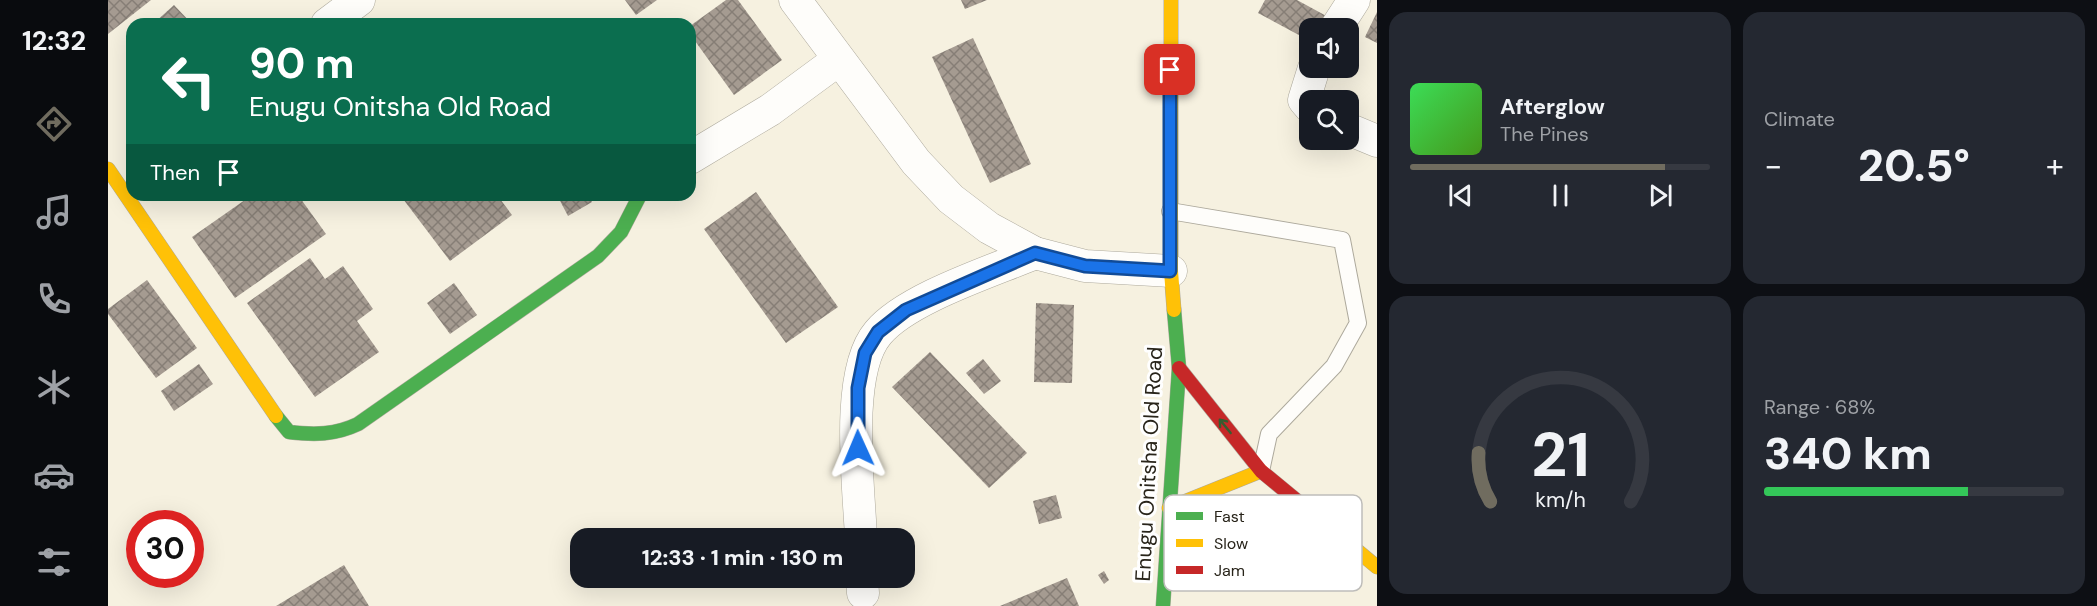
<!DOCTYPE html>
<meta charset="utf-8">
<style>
:root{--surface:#171b24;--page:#242831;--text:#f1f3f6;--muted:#9ea1a6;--line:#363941;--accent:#706c5f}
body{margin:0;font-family:"DM Sans",sans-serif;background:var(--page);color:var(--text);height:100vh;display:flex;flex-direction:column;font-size:22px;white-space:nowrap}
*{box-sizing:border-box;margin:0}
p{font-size:20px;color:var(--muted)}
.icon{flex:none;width:33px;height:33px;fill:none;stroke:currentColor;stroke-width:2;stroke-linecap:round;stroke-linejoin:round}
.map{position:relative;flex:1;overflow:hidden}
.side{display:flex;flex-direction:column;gap:12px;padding:12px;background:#0d0f14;width:720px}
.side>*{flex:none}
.top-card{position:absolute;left:18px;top:18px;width:570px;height:183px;border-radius:18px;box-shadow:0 6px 24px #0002;background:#0b6e4f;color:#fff;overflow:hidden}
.controls{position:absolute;left:1191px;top:18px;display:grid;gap:12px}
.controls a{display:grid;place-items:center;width:60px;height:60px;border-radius:12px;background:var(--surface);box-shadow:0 6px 24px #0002;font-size:30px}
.speed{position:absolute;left:18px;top:510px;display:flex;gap:12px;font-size:30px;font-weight:700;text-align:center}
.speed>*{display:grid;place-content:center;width:78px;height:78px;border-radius:50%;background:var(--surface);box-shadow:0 6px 24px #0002;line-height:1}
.speed .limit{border:9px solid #d22;background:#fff;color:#111}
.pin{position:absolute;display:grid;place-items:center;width:51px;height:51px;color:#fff;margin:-26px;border-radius:12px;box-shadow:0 3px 9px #0006}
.me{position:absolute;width:66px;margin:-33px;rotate:359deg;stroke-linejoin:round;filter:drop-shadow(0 0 4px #0008)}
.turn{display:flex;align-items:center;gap:21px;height:126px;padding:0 24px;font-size:27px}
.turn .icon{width:78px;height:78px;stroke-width:2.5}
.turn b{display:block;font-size:42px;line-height:51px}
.then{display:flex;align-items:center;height:57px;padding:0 24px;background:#0003;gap:12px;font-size:22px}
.big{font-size:45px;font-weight:800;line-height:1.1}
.side .card{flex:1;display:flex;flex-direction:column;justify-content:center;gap:9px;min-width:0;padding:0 21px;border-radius:18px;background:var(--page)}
.side .dial{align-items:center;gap:0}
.dial svg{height:156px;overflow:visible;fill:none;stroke:var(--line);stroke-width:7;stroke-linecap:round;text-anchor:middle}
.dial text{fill:var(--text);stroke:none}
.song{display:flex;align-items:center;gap:18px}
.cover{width:72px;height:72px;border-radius:9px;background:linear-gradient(135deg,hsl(130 70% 55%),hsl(100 70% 35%))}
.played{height:6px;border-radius:3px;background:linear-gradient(90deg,var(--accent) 85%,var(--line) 85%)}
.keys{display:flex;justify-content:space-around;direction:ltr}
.heat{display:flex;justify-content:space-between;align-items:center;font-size:33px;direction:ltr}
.charge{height:9px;border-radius:4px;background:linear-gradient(90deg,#34c759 68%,var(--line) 0)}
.side .tiles{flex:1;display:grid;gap:12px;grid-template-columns:repeat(2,1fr)}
.trip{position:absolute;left:462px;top:528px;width:345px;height:60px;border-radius:18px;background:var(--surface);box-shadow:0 6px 24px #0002;font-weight:800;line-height:60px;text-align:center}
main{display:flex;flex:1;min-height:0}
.dock{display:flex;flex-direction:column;width:108px;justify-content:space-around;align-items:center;background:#090b0e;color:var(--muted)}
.dock .icon{width:42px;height:42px}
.dock .on{color:var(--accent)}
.dock b{font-size:27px;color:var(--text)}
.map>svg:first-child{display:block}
.building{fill:url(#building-cross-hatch)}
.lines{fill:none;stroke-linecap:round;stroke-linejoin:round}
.lane-casing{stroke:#ada99c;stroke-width:18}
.street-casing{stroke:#ada99c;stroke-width:33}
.fast-casing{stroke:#ada99c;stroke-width:15}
.slow-casing{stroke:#ada99c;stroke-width:15}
.jam-casing{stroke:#ada99c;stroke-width:15}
.lane{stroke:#fefdfa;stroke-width:16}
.street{stroke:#fefdfa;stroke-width:32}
.fast{stroke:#4caf50;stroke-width:14}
.slow{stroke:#ffc107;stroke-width:14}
.jam{stroke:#c62828;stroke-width:14}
.oneway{stroke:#365c30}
.route-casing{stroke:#114b97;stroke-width:15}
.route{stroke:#1a73e8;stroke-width:10}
.labels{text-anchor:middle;stroke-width:6;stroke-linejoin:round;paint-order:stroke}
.street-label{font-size:21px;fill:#28241a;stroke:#fff}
.key{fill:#fff;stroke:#bebdba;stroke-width:1.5}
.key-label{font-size:16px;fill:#28241a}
</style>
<main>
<nav class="dock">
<b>12:32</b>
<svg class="icon on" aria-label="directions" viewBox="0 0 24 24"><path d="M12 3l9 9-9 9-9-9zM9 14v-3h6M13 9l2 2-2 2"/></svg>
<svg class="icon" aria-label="music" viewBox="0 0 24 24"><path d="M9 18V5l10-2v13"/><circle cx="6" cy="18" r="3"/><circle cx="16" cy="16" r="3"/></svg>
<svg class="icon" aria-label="phone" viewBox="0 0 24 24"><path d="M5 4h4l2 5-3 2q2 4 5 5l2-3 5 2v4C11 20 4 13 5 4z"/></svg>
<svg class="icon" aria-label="climate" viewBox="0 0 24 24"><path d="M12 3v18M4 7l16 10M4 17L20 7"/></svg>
<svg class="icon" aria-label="car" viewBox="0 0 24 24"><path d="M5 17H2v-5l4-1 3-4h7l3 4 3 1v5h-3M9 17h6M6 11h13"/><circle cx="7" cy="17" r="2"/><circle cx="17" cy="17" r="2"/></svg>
<svg class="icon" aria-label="filters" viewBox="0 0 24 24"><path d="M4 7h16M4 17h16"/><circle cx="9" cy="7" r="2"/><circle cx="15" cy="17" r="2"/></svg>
</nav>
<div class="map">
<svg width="1269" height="606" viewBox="0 0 1269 606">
<defs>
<pattern id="building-cross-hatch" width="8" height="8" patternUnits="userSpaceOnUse" patternTransform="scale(1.5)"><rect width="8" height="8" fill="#a59b91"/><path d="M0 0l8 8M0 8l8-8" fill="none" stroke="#867e76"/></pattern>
</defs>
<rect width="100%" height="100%" fill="#f6f1e0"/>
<g class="building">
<polygon points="0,0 43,0 0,34"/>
<polygon points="517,0 549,0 528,15"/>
<polygon points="618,0 630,0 674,60 626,95 582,34 582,26"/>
<polygon points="853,0 879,0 857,9"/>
<polygon points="1157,0 1189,0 1222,18 1217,28 1202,28 1202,41 1150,13"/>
<polygon points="66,5 84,24 45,24"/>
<polygon points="1269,12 1269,43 1257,37"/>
<polygon points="865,38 923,164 882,183 824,57"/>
<polygon points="648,192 730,307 678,343 596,229"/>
<polygon points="144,195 190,195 218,234 127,298 84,237"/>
<polygon points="292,195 389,195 404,215 342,261"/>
<polygon points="449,195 480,195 484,202 460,216"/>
<polygon points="202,258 217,279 235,266 265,309 249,321 271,352 207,397 139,303"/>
<polygon points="39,280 89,348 48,378 0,314 0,309"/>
<polygon points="346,283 369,315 342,334 319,303"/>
<polygon points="928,303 966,305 964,383 926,382"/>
<polygon points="822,352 919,453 881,488 784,387"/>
<polygon points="875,359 893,381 876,394 858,373"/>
<polygon points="91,364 105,384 66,411 53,391"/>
<polygon points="948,495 954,518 931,524 925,501"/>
<polygon points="236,565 261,606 168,606"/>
<polygon points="996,571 1001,580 996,584 990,575"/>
<polygon points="959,578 971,606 892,606"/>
</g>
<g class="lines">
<defs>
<polyline id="lane" points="1062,211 1234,240 1250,323 1226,366 1161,434 1153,471"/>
<g id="street">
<polyline points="687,0 808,162 843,199 881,228 927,253 977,266 1063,271"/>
<polyline points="219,24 251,0"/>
<polyline points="1228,28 1246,0"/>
<polyline points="1202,107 1196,100 1206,68"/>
<polyline points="1240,129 1269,141"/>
<polyline points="582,158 662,110 730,60"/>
<path d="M753,538C751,487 736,373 770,333C799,298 885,271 927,253"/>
<polyline points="754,578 755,593"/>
</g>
<g id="fast">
<path d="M168,416L181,432C206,435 227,435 250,424L490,256L513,232L532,195"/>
<polyline points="1055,606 1071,368 1066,310"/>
</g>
<g id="slow">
<polyline points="1063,0 1063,271 1066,310"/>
<polyline points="0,169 168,416"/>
<polyline points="1061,508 1153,471"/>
<polyline points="1210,518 1269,567"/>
</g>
<polyline id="jam" points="1071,368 1153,471 1210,518"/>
</defs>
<use href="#lane" class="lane-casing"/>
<use href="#street" class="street-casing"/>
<use href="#fast" class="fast-casing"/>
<use href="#slow" class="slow-casing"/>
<use href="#jam" class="jam-casing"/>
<use href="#lane" class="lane"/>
<use href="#street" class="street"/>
<use href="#fast" class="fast"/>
<use href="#slow" class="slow"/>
<use href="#jam" class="jam"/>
</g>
<defs><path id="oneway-shaft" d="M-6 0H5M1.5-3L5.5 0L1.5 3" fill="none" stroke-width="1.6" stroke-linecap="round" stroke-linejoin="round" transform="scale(1.5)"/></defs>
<use class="oneway" href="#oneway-shaft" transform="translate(1117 426) rotate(-129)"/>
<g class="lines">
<defs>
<polyline id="route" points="750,448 750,388 757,353 770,332 798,310 927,253 977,266 1062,271 1062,70"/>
</defs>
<use href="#route" class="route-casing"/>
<use href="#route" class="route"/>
</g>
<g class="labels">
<g class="street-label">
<text transform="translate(1041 464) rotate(-87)" y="7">Enugu Onitsha Old Road</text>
</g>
</g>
<rect x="1056" y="495" width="198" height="96" rx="9" class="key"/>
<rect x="1068" y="512" width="27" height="8" fill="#4caf50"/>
<rect x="1068" y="539" width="27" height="8" fill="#ffc107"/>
<rect x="1068" y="566" width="27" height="8" fill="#c62828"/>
<g class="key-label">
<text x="1106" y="522">Fast</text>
<text x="1106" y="549">Slow</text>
<text x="1106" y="576">Jam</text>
</g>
</svg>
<div class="controls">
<a><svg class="icon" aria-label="sound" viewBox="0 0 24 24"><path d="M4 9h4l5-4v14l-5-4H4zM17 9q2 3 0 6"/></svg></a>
<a><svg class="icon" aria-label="search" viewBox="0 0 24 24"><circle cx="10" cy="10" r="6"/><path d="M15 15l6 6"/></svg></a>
</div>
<div class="speed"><div class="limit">30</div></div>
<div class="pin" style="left:1062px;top:70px;background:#d93025"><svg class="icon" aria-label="arrive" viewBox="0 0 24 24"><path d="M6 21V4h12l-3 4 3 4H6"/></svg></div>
<svg class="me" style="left:750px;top:448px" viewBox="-20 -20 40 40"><path d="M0-17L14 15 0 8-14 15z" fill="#1a73e8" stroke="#fff" stroke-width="4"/></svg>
<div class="trip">12:33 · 1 min · 130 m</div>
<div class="top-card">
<div class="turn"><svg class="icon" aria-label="left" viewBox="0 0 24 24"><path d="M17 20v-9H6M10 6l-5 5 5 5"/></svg><div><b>90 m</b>Enugu Onitsha Old Road</div></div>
<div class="then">Then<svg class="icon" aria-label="arrive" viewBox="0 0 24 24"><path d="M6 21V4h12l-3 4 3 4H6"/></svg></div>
</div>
</div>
<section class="side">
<div class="tiles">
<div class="card">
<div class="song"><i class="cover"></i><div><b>Afterglow</b><p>The Pines</p></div></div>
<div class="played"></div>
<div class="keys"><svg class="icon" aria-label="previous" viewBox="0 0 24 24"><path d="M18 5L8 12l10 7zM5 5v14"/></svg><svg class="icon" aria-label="pause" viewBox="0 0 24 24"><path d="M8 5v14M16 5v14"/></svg><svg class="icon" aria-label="next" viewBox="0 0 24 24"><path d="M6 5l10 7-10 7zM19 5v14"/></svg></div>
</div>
<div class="card"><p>Climate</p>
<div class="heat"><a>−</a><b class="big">20.5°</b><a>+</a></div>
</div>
<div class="card dial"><svg viewBox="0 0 100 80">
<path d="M14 69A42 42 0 1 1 86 69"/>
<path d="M14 69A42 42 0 0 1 8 44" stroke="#706c5f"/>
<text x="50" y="56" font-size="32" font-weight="700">21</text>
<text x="50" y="72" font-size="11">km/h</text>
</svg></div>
<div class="card"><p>Range · 68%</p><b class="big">340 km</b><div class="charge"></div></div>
</div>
</section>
</main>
